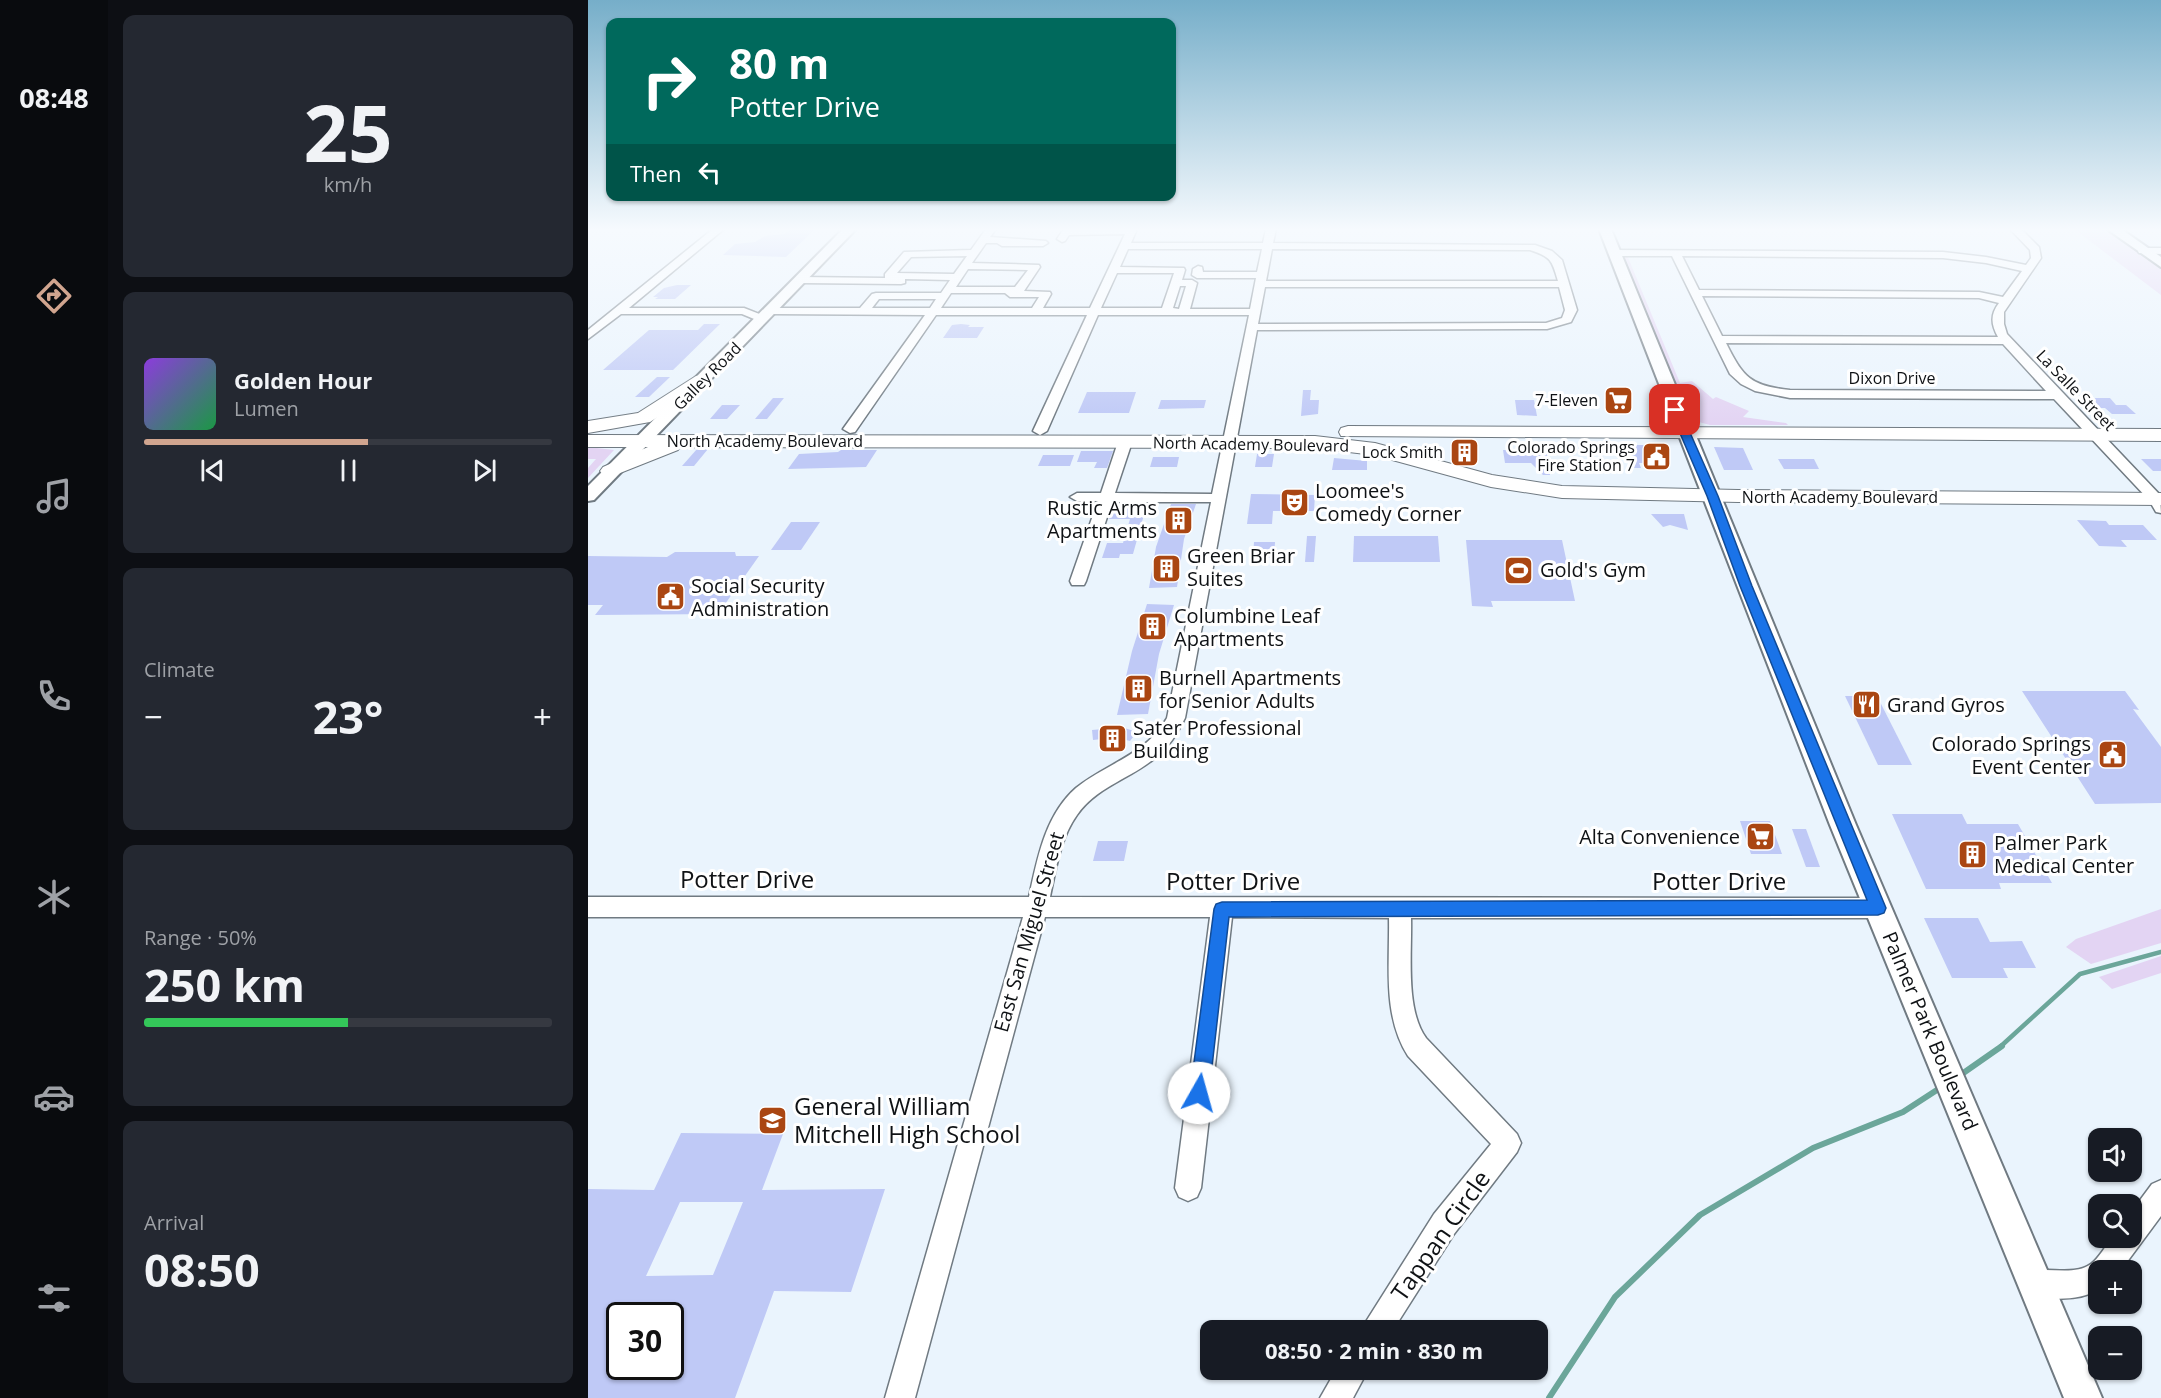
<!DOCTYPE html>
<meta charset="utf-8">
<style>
:root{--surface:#171b24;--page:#242831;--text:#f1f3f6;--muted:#9ea1a6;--line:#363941;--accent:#d1a58f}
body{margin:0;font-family:"Open Sans",sans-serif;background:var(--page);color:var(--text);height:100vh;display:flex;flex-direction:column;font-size:22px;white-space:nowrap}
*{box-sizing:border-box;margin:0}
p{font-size:20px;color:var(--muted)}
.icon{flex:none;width:33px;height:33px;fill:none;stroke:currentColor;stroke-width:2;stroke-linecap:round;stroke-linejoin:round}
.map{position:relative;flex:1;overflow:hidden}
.details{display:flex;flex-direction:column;gap:15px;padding:15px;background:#0d0f14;width:480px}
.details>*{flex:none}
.guide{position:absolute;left:18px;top:18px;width:570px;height:183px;border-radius:12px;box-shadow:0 2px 4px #0004;background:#00695c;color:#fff;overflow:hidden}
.buttons{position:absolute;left:1500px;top:1128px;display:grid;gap:12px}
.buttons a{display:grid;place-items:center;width:54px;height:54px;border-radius:12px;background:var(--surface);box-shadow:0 2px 4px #0004;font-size:30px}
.speed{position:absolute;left:18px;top:1302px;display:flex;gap:12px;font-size:30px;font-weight:700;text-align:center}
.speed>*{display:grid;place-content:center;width:78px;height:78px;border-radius:50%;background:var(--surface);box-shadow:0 2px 4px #0004;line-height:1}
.speed .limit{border:3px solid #111;border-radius:9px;background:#fff;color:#111}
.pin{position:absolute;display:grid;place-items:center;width:51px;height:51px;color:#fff;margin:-26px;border-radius:12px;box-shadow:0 3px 9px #0006}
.me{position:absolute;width:66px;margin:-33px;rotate:7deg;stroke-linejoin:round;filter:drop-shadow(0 0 4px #0008)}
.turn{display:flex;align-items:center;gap:21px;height:126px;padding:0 24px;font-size:27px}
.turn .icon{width:78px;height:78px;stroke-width:2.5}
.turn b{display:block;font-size:42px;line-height:51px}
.then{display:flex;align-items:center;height:57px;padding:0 24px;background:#0003;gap:12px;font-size:22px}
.big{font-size:45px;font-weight:700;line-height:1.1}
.details .card{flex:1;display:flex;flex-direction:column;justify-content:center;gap:9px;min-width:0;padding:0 21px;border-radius:12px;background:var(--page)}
.details .dial{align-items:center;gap:0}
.dial b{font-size:78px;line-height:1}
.song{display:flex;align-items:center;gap:18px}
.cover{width:72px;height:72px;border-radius:9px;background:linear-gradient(135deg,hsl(270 70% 55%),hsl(140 70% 35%))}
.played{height:6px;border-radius:3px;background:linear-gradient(90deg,var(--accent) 55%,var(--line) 55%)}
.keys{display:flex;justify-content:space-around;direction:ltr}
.heat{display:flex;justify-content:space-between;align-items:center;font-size:33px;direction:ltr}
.charge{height:9px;border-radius:4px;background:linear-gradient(90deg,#34c759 50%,var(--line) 0)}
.trip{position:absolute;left:612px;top:1320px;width:348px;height:60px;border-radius:12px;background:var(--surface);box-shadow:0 2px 4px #0004;font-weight:700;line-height:60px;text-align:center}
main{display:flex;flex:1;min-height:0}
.tabs{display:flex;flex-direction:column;width:108px;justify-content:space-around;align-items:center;background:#090b0e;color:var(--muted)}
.tabs .icon{width:42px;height:42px}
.tabs .on{color:var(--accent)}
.tabs b{font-size:27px;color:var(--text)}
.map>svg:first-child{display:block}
.green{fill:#e3d4f3}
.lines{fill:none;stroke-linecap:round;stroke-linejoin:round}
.stream-far1{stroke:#6ba69a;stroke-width:4.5}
.stream{stroke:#6ba69a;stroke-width:6}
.building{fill:#bfc9f6;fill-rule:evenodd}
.minor-casing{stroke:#707a82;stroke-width:3}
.major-casing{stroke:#707a82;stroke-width:4}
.highway-casing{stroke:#707a82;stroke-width:2}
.minor{fill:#fff;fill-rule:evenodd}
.major{fill:#fff;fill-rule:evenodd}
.highway{fill:#fff;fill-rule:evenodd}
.route{fill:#1a73e8;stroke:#114b97;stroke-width:1.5}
.labels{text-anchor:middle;stroke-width:6;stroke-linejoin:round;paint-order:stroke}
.far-street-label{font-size:16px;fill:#0f1215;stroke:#fff}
.far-poi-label{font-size:16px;fill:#0f1215;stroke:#fff;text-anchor:end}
.poi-label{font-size:20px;fill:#0f1215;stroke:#fff;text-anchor:start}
.street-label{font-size:20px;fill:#0f1215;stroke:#fff}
.near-street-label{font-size:24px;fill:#0f1215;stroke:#fff}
.near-poi-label{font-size:24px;fill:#0f1215;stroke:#fff;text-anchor:start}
</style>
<main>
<nav class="tabs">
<b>08:48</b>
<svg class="icon on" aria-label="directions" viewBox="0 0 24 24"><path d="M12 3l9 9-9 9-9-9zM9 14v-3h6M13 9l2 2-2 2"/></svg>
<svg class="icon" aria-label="music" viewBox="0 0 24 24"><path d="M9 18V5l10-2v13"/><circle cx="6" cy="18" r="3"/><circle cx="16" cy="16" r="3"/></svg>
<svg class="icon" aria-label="phone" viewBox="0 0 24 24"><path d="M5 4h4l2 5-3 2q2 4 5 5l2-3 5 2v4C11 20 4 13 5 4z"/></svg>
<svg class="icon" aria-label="climate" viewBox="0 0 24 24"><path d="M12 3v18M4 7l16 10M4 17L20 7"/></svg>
<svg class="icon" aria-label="car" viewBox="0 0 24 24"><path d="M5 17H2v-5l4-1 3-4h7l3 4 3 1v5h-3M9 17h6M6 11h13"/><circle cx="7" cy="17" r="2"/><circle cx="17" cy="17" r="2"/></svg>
<svg class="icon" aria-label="filters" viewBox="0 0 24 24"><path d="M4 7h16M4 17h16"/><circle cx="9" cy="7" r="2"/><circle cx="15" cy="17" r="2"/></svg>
</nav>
<section class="details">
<div class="card dial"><b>25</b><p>km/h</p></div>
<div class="card">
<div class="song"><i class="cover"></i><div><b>Golden Hour</b><p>Lumen</p></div></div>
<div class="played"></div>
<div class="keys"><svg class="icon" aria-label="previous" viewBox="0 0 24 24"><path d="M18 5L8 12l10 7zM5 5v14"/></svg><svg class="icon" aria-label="pause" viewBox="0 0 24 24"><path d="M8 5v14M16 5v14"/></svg><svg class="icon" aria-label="next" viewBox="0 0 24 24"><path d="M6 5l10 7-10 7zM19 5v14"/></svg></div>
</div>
<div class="card"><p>Climate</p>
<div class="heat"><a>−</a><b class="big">23°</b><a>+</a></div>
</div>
<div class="card"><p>Range · 50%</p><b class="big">250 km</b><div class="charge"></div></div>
<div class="card"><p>Arrival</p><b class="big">08:50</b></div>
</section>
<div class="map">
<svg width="1573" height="1398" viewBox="0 0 1573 1398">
<rect width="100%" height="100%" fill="#eaf4fd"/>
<g class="green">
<polygon points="1486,229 1518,229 1573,269 1573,295"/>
<polygon points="1039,255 1092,383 1104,381 1125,399 1128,397 1161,411 1155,417 1198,423 1200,425 1122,425 1107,421 1080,371 1034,256"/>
<polygon points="0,447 26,450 0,478 0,468 8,459 0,459"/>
<polygon points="1573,909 1573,943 1503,964 1478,947 1488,939"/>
<polygon points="1573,956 1573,973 1524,989 1511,977"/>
</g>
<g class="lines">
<polyline class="stream-far1" points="1412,1047 1492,974 1573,952"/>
<g class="stream">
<polyline points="1371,1076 1414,1046"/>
<polyline points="961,1398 1027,1297 1112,1215 1225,1148 1315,1112 1352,1088"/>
</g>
</g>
<g class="building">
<polygon points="205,229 227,229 198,257 135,255 147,244 167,242 177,236 196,234"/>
<polygon points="89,285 103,285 87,299 67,299 70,297 65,297 76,288"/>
<polygon points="116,324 132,324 85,370 15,370 61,330 110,330"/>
<polygon points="373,324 382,325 380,327 396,327 389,338 355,338 364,325"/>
<polygon points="69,377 82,377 61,397 47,397"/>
<polygon points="715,390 723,390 722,400 731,400 730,414 713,416"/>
<polygon points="499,392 548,392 541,413 490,413"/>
<polygon points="185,398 196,398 179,419 167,419"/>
<polygon points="1497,398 1522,398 1528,405 1538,405 1548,414 1524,414 1517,408 1506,408"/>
<polygon points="573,400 618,400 616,408 570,409"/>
<polygon points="927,400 946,400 949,416 929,415"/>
<polygon points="134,405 152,405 139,419 122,419"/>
<polygon points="1037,445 1075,445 1082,463 1051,463 1053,468 1042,468 1038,458 1042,458"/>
<polygon points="1126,447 1155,448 1165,470 1136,470"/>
<polygon points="109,449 120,449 106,466 94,466"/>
<polygon points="253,450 289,450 278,467 200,469 211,454 250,452"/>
<polygon points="915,450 958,450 962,475 955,475 943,463 917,463"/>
<polygon points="493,451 525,451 519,468 506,468 509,462 489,462"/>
<polygon points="669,454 686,454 684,467 667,467"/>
<polygon points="455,455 486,455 482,466 450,466"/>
<polygon points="565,457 591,457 589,467 562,467"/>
<polygon points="746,458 779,461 779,470 744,470"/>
<polygon points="1190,459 1226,459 1231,469 1196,469"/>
<polygon points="1553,459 1573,459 1573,471 1565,471"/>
<polygon points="663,494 727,495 726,511 685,511 684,524 659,524"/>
<polygon points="526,504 559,504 545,554 532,554 531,558 514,558 519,543 535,543 542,519 521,519"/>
<polygon points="583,504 608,504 596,539 589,587 561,588 568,547"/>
<polygon points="1063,514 1096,514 1100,530 1082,525 1075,527"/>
<polygon points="1489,520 1518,521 1521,525 1555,525 1569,540 1533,540 1539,547 1511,546"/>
<polygon points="203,522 232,522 213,550 183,550"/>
<polygon points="719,536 728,536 726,562 717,562"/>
<polygon points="766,536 850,536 852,562 765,562"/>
<polygon points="878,540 974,540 987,601 903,601 905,607 884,606"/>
<polygon points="666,542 687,542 686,558 665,558"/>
<polygon points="87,552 147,552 148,556 171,556 130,614 7,615 15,605 0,605 0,556 79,557"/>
<polygon points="559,604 586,605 571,654 560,714 529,715 544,651"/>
<polygon points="1434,691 1537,691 1551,710 1545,709 1573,747 1573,803 1507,804"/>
<polygon points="1257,696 1289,696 1324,765 1290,765"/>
<polygon points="527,725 549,732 542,741 534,739 528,750 514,751 514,739 505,740 504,730 526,728"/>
<polygon points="1304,814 1374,814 1379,824 1430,824 1464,883 1411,883 1413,889 1338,889"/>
<polygon points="1152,821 1182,821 1194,854 1163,854"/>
<polygon points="1204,829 1218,829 1232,867 1218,867"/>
<polygon points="510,841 540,841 536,861 505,861"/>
<polygon points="1336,918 1390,918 1402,942 1434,941 1448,968 1415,968 1420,978 1364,978"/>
<path d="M93,1133L195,1134L174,1190L297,1189L263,1292L186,1291L147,1398H0V1189L66,1190ZM92,1202H155L125,1275L58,1276ZM32,1316H82V1366H32Z"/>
</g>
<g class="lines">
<defs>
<g id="minor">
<polygon points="125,229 136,229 41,308 156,308 179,317 179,321 171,321 154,314 33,314 0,339 0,330"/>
<path d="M398,229H408L402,237L458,241L460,243L455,246H414L409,243H398L384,263L451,265L452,267L436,291L462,292L463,294L455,308H502L537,234L481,235L477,241L474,242L469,239L475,230L549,229L543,243H675L678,229H688L685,243L947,245L964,251L974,260L989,310L983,322L959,329L669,330L597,718C589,734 581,747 567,758C542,779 508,787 489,815C472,839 468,869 462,897L1290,898L1298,901L1301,908L1298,915L1290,918H823C824,953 817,1009 838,1038L929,1134L933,1143L929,1152L866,1234L805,1330H774L779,1320L846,1214L903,1144L820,1056C794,1015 802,964 801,918L644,917L613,1188L609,1197L600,1201L591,1197L587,1188L622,917H457L327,1398H297L435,917H0V897H441C449,860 457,815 488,788C519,763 558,755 579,718L623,502H524L498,581L496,585H484L482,581L510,501H489L482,497L489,493H513L530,442L537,438L544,442L527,493L624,494L661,315H510L459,431L452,435L445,431L499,315H348L267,432L262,433L255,429L337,315L183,314L177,311L183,308H272L284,294L288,293H353L362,280L317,279V283L313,284L213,283L208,280L213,277L297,278V274L316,252L383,250ZM540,249H674L669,272H615L614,267L610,266L605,269L604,275L609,278H668L662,309H602L609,283L604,280H594L597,270L596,268L532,267ZM684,249L942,250C963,257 964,260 970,281H678ZM379,256L366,274L309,273L323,257ZM380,269L440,270L427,287H368ZM529,273H586L574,308H513ZM592,286H598L591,309L585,308ZM677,287H971L977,310L974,318L958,323L670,324ZM363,293H417L422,297H451L444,308H353ZM291,299H348L342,308H284Z"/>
<path d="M1422,229H1433L1451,247L1453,258L1416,312V324L1419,334L1572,495L1573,513L1568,512L1561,500L1466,399L1202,398L1167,391L1153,384L1142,374L1084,256H1026L1021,253L1026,250L1355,252L1398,257L1438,265L1443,258L1442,250ZM1094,256L1355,258L1398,263L1434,271L1415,297L1391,292L1111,290ZM1114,296L1391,298L1411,303C1402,315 1403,324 1410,337L1134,336ZM1138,343L1415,344L1458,391L1202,390C1162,386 1155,377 1138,343Z"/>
<polygon points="1555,248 1573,248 1573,254 1551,253 1550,251"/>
<path d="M1573,1180V1216L1533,1270H1510V1290C1492,1301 1457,1301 1437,1293L1433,1283L1437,1273C1457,1265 1485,1277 1503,1264C1511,1258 1518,1245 1524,1238H1544V1211L1564,1184Z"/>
<polygon points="748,1370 780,1370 765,1398 732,1398"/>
</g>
<g id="major">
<polygon points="255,229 268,229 6,500 0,501 0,486"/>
<polygon points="1011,229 1023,229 1268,825 1514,1398 1476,1398 1242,825"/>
<polygon points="1519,229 1533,229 1573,257 1573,267"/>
</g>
<g id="highway">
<polygon points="114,375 120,376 123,380 120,384 62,422 0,433 0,421 50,413 108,376"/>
<polygon points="760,426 1573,429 1573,441 753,436 751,432 753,428"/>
<polygon points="0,435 727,436 787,443 904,475 974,486 1150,490 1573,493 1573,505 1150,502 974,498 903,487 786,455 727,448 92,447 90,450 22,477 15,475 12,471 15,467 60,447 0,447"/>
</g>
</defs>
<use href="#minor" class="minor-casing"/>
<use href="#major" class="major-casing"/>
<use href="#highway" class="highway-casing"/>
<use href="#minor" class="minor"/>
<use href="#major" class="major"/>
<use href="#highway" class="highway"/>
</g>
<linearGradient id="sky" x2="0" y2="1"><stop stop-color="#76aec9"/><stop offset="0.54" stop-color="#f6fafe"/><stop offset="1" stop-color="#f6fafe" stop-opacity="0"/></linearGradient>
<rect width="1573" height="425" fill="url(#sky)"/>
<polygon class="route" points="1087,407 1092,410 1130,496 1164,586 1298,908 1296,913 1290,915 641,917 621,1093 618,1099 611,1102 605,1099 602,1093 626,909 628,904 634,902 1279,900 1152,586 1119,496 1082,410"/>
<defs>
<symbol id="supermarket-square" viewBox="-11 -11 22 22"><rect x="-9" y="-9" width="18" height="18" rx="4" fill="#aa4612" stroke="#fff"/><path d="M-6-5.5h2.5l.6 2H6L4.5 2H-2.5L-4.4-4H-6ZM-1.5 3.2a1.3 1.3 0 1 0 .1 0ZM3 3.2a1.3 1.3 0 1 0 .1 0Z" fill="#fff"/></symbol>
<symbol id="building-square" viewBox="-11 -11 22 22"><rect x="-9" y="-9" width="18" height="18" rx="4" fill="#aa4612" stroke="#fff"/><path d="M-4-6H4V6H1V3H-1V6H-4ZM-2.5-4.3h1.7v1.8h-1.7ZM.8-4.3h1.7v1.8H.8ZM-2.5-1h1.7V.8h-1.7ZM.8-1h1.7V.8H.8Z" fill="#fff"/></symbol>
<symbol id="civic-square" viewBox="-11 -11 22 22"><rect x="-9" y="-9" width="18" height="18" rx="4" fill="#aa4612" stroke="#fff"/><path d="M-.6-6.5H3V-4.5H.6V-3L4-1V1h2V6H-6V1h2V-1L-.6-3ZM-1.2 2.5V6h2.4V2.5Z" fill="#fff"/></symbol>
<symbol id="theatre-square" viewBox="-11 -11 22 22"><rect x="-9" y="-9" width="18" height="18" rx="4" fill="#aa4612" stroke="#fff"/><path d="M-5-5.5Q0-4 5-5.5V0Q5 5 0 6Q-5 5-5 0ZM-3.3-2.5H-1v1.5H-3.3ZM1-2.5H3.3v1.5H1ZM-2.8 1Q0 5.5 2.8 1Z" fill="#fff"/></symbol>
<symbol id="stadium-square" viewBox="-11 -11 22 22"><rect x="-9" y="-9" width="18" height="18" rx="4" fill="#aa4612" stroke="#fff"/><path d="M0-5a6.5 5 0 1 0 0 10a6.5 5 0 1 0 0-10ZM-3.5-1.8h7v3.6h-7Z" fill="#fff"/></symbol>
<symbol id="restaurant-square" viewBox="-11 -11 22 22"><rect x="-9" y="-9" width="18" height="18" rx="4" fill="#aa4612" stroke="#fff"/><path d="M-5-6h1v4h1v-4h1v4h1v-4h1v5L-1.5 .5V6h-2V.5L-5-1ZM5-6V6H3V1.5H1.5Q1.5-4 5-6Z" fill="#fff"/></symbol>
<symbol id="school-square" viewBox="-11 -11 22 22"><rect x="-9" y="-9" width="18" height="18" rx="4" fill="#aa4612" stroke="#fff"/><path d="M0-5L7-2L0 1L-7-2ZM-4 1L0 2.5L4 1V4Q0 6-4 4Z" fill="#fff"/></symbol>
</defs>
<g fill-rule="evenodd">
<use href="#supermarket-square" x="1014" y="384" width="33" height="33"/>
<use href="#building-square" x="860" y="436" width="33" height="33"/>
<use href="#civic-square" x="1052" y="440" width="33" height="33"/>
<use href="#theatre-square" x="690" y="486" width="33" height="33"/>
<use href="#building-square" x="574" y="504" width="33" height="33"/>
<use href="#building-square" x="562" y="552" width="33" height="33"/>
<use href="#stadium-square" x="914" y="554" width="33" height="33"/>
<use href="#civic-square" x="66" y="580" width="33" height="33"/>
<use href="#building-square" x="548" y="610" width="33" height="33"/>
<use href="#building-square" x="534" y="672" width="33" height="33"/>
<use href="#restaurant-square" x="1262" y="688" width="33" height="33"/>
<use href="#building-square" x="508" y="722" width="33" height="33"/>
<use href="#civic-square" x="1508" y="738" width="33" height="33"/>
<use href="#supermarket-square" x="1156" y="820" width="33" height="33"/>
<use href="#building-square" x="1368" y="838" width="33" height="33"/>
<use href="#school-square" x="168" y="1104" width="33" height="33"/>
</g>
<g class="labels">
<g class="far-street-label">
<text transform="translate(119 376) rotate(-45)" y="6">Galley Road</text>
<text x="1304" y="384">Dixon Drive</text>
<text transform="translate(1488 390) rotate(46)" y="6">La Salle Street</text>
<text x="177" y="447">North Academy Boulevard</text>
<text transform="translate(663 444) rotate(1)" y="6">North Academy Boulevard</text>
<text x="1252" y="503">North Academy Boulevard</text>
</g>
<g class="far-poi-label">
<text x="1010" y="406">7-Eleven</text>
<text x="1047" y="453">Colorado Springs<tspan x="1047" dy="18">Fire Station 7</tspan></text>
<text x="855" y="458">Lock Smith</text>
</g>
<g class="poi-label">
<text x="727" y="498">Loomee's<tspan x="727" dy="23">Comedy Corner</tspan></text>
<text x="569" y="515" text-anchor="end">Rustic Arms<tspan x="569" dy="23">Apartments</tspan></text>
<text x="599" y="563">Green Briar<tspan x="599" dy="23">Suites</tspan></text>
<text x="952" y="577">Gold's Gym</text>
<text x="103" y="593">Social Security<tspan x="103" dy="23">Administration</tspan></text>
<text x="586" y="623">Columbine Leaf<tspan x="586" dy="23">Apartments</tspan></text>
<text x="571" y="685">Burnell Apartments<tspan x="571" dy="23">for Senior Adults</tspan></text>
<text x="1299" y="712">Grand Gyros</text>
<text x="545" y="735">Sater Professional<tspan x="545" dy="23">Building</tspan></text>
<text x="1503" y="751" text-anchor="end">Colorado Springs<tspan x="1503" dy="23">Event Center</tspan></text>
<text x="1152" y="844" text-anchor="end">Alta Convenience</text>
<text x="1406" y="850">Palmer Park<tspan x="1406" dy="23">Medical Center</tspan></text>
</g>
<g class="street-label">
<text transform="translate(441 932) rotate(-74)" y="7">East San Miguel Street</text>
<text transform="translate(1342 1031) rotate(67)" y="7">Palmer Park Boulevard</text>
</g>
<g class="near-street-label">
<text x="159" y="888">Potter Drive</text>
<text x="645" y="890">Potter Drive</text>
<text x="1131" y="890">Potter Drive</text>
<text transform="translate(853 1236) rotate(-55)" y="8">Tappan Circle</text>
</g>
<g class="near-poi-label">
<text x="206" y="1115">General William<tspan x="206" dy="28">Mitchell High School</tspan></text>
</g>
</g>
</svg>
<div class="buttons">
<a><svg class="icon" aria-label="sound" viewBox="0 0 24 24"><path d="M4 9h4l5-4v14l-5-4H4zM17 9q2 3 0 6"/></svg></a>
<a><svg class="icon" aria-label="search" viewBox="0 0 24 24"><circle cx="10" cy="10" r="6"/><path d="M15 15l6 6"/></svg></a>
<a>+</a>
<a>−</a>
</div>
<div class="speed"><div class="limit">30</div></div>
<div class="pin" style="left:1087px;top:410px;background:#d93025"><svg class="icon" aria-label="arrive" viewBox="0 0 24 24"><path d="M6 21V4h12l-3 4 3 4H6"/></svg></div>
<svg class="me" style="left:611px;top:1093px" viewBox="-20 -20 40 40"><circle r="19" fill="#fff"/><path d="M0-13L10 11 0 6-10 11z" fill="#1a73e8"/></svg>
<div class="trip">08:50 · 2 min · 830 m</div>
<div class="guide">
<div class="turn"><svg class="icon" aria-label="right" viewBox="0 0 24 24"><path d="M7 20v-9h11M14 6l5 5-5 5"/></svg><div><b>80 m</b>Potter Drive</div></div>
<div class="then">Then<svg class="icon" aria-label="left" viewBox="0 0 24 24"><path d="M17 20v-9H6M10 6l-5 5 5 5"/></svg></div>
</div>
</div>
</main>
